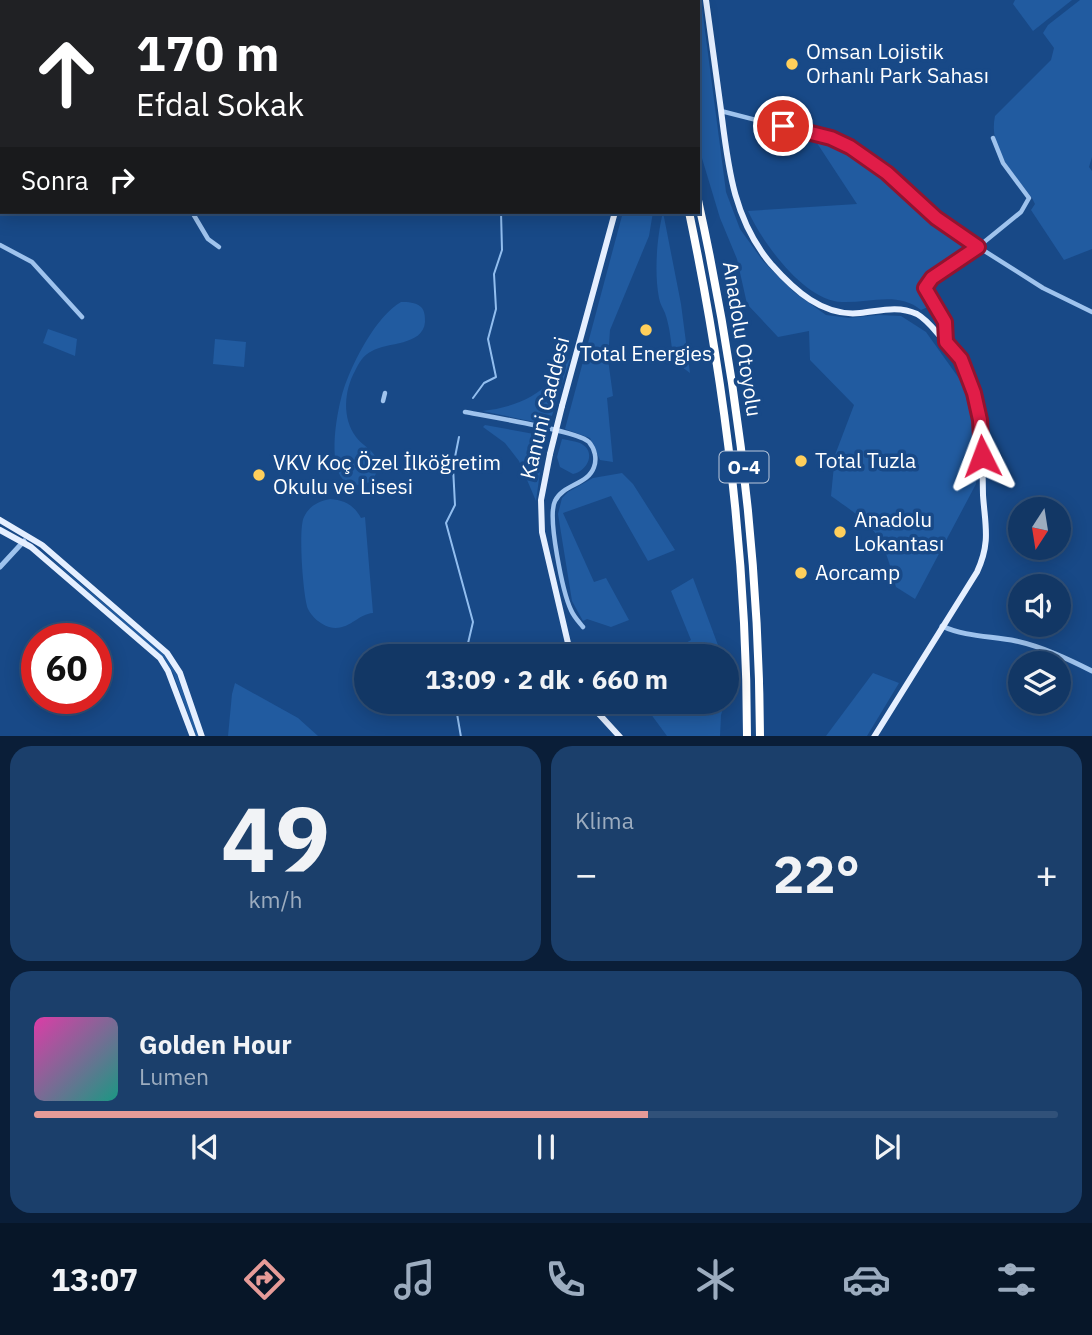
<!DOCTYPE html>
<html lang="tr">
<meta charset="utf-8">
<style>
:root{--surface:#123765;--page:#1b3f6b;--text:#f1f3f6;--muted:#9cacbf;--line:#315179;--accent:#e69b98}
body{margin:0;font-family:"IBM Plex Sans",sans-serif;background:var(--page);color:var(--text);height:100vh;display:flex;flex-direction:column;font-size:26px;white-space:nowrap}
*{box-sizing:border-box;margin:0}
p{font-size:23px;color:var(--muted)}
.icon{flex:none;width:38px;height:38px;fill:none;stroke:currentColor;stroke-width:2;stroke-linecap:round;stroke-linejoin:round}
.map{position:relative;height:736px;overflow:hidden}
.drawer{display:flex;flex-direction:column;gap:10px;padding:10px;background:#0a1e38;flex:1}
.drawer>*{flex:none}
.top-card{position:absolute;left:0px;top:0px;width:700px;height:214px;box-shadow:0 4px 18px #0003,0 0 0 2px var(--line);background:#202124;color:#fff;overflow:hidden}
.needle{width:46px;rotate:192deg}
.fabs{position:absolute;left:1008px;top:497px;display:grid;gap:14px}
.fabs a{display:grid;place-items:center;width:63px;height:63px;border-radius:50%;background:var(--surface);box-shadow:0 4px 18px #0003,0 0 0 2px var(--line);font-size:35px}
.speed{position:absolute;left:21px;top:623px;display:flex;gap:14px;font-size:35px;font-weight:700;text-align:center}
.speed>*{display:grid;place-content:center;width:91px;height:91px;border-radius:50%;background:var(--surface);box-shadow:0 4px 18px #0003,0 0 0 2px var(--line);line-height:1}
.speed .limit{border:10px solid #d22;background:#fff;color:#111}
.pin{position:absolute;display:grid;place-items:center;width:60px;height:60px;color:#fff;margin:-30px;border:4px solid #fff;border-radius:50%;box-shadow:0 2px 7px #0007}
.me{position:absolute;width:77px;margin:-38px;rotate:357deg;stroke-linejoin:round;filter:drop-shadow(0 0 5px #0008)}
.turn{display:flex;align-items:center;gap:24px;height:147px;padding:0 21px;font-size:32px}
.turn .icon{width:91px;height:91px;stroke-width:2.5}
.turn b{display:block;font-size:49px;line-height:60px}
.then{display:flex;align-items:center;height:66px;padding:0 21px;background:#0003;gap:14px;font-size:26px}
.big{font-size:52px;font-weight:800;line-height:1.1}
.drawer .card{flex:1;display:flex;flex-direction:column;justify-content:center;gap:10px;min-width:0;padding:0 24px;border-radius:21px;background:var(--page)}
.drawer .dial{align-items:center;gap:0}
.dial b{font-size:91px;line-height:1}
.song{display:flex;align-items:center;gap:21px}
.cover{width:84px;height:84px;border-radius:10px;background:linear-gradient(135deg,hsl(320 70% 55%),hsl(170 70% 35%))}
.played{height:7px;border-radius:4px;background:linear-gradient(90deg,var(--accent) 60%,var(--line) 60%)}
.keys{display:flex;justify-content:space-around;direction:ltr}
.heat{display:flex;justify-content:space-between;align-items:center;font-size:38px;direction:ltr}
.drawer .tiles{flex:1;display:grid;gap:10px;grid-template-columns:1fr 1fr}
.card:last-child{grid-column:span 2}
.trip{position:absolute;left:354px;top:644px;width:385px;height:70px;border-radius:35px;background:var(--surface);box-shadow:0 4px 18px #0003,0 0 0 2px var(--line);font-weight:800;line-height:70px;text-align:center}
.menu{display:flex;height:112px;justify-content:space-around;align-items:center;background:#071628;color:var(--muted)}
.menu .icon{width:49px;height:49px}
.menu .current{color:var(--accent)}
.menu b{font-size:32px;color:var(--text)}
.map>svg:first-child{display:block}
.green{fill:#215ba0}
.lines{fill:none;stroke-linecap:round;stroke-linejoin:round}
.stream{stroke:#92beef;stroke-width:2}
.minor{stroke:#9fc3ed;stroke-width:4.5}
.tertiary{stroke:#9fc3ed;stroke-width:5}
.primary{stroke:#e5efff;stroke-width:6}
.motorway{stroke:#fff;stroke-width:8}
.primary-bridge{stroke:#e5efff;stroke-width:6}
.route-casing{stroke:#92132f;stroke-width:18}
.route{stroke:#e11d48;stroke-width:12}
.poi-dot{fill:#ffcf5b;stroke:#184987;stroke-width:2.5}
.labels{text-anchor:middle;stroke-width:7;stroke-linejoin:round;paint-order:stroke}
.shield{fill:#184987;stroke:#bac8db;stroke-width:2}
.shield-label{font-size:19px;font-weight:bold;fill:#fff}
.poi-label{font-size:21px;fill:#fff;stroke:#184987;text-anchor:start}
.street-label{font-size:21px;fill:#fff;stroke:#184987}
</style>
<div class="map">
<svg width="1092" height="737" viewBox="0 0 1092 737">
<rect width="100%" height="100%" fill="#184987"/>
<g class="green">
<path d="M654,0H701L726,192L740,229L763,261L794,292L826,315L849,318L879,315L901,316L926,332L963,384L974,430L976,484L915,599L896,587C882,533 877,528 831,496L835,455L854,405L810,360L809,331L778,337L747,304L737,259L720,218L698,145V2Z"/>
<polygon points="1015,0 1072,0 1033,31 1013,4"/>
<path d="M1080,0H1092V157L1089,167L1092,171V249L1064,260L1031,210L1035,204L1032,198C1014,174 988,149 995,116L1051,60L1054,48L1043,33L1048,25Z"/>
<path d="M813,137L844,150L882,175L922,215L963,246L964,250L959,255L922,279L919,293L928,307L921,310C899,291 868,303 842,302C804,301 762,242 748,211L857,204Z"/>
<polygon points="623,212 653,212 649,236 610,330 608,359 613,396 607,398 613,462 600,460 590,438 565,429"/>
<path d="M663,212L681,304L690,373L670,358L673,357C671,342 670,327 665,313C663,308 660,304 659,298C654,272 657,236 663,212Z"/>
<path d="M401,302C408,302 415,302 421,307C425,311 425,317 425,322C423,346 387,342 372,351C363,355 359,363 355,371C344,391 342,418 356,437C361,444 371,449 375,456C380,464 377,474 372,481C318,505 336,412 344,388C353,362 376,316 401,302Z"/>
<polygon points="48,329 77,339 75,356 43,343"/>
<polygon points="215,339 246,342 244,367 213,364"/>
<path d="M570,359L549,425L482,411C509,408 533,400 552,380C559,373 563,364 570,359Z"/>
<polygon points="485,425 545,436 536,501 519,461 505,443 483,427"/>
<path d="M562,439C567,440 575,441 580,443C597,451 588,471 573,474L560,467L557,457Z"/>
<polygon points="622,473 633,484 675,550 648,561 611,496 563,513 594,582 606,578 629,620 611,627 587,619 583,621 572,601 558,514 562,498 568,492 593,478"/>
<path d="M330,499C344,500 354,505 361,518L365,517L373,613C357,614 349,632 329,627C320,624 312,617 308,609C303,597 298,528 304,517C309,506 319,501 330,499Z"/>
<polygon points="34,544 164,654 177,675 199,736 196,736 173,673 164,658"/>
<polygon points="693,578 722,656 663,656 691,640 671,591"/>
<polygon points="873,673 899,683 867,736 826,736"/>
<polygon points="235,683 298,718 318,736 228,736 232,694"/>
<polygon points="642,702 725,702 721,715 720,736 667,736"/>
</g>
<g class="lines">
<g class="stream">
<polyline points="574,0 574,2"/>
<polyline points="473,398 484,383 496,377 488,339 496,309 494,274 502,250 501,212"/>
<polyline points="459,437 453,467 455,505 446,523 473,622 465,656"/>
<polyline points="455,702 461,737"/>
</g>
<g class="minor">
<polyline points="721,111 838,141 887,173 945,226 1043,288 1092,312"/>
<polyline points="192,212 208,239 219,247"/>
<polyline points="0,245 32,262 82,317"/>
<path d="M946,341C951,314 925,305 926,284L978,247L1021,212L1029,198L1003,163L993,138"/>
<polyline points="383,401 385,393"/>
<path d="M465,412C486,416 578,431 589,442C595,449 597,459 594,467C588,485 563,484 555,501C547,517 563,593 571,610C574,617 579,622 583,627"/>
</g>
<g class="tertiary">
<polyline points="0,567 24,541"/>
<path d="M942,626C965,637 992,636 1016,641C1043,647 1068,659 1092,671"/>
</g>
<g class="primary">
<polyline points="585,0 585,2"/>
<path d="M706,0C711,37 716,74 721,110C728,166 733,219 771,264C794,290 823,317 860,313C880,311 897,305 917,314C926,319 933,328 940,336C947,343 956,351 961,360C984,400 982,450 983,495C985,525 991,542 977,572L874,737"/>
<polyline points="562,406 615,212"/>
<polyline points="550,454 541,500 542,532 571,656"/>
<polyline points="0,520 42,545 167,653 180,673 202,737"/>
<polyline points="0,530 31,547 160,658 168,671 193,737"/>
<polyline points="588,702 620,737"/>
</g>
<g class="motorway">
<polyline points="632,0 633,2"/>
<polyline points="646,0 646,2"/>
<path d="M698,200C737,377 759,556 760,737"/>
<path d="M689,212C725,384 747,560 747,737"/>
</g>
<polyline class="primary-bridge" points="550,454 562,406"/>
</g>
<g class="lines">
<defs>
<polyline id="route" points="783,126 831,138 850,147 887,173 936,218 978,247 932,278 925,288 945,322 946,342 961,359 974,393 980,420 982,456"/>
</defs>
<use href="#route" class="route-casing"/>
<use href="#route" class="route"/>
</g>
<g class="poi-dot">
<circle cx="792" cy="64" r="7"/>
<circle cx="646" cy="330" r="7"/>
<circle cx="801" cy="461" r="7"/>
<circle cx="259" cy="475" r="7"/>
<circle cx="840" cy="532" r="7"/>
<circle cx="801" cy="573" r="7"/>
</g>
<g class="labels">
<rect class="shield" x="719.5" y="451.5" width="49" height="31" rx="5"/>
<g class="shield-label">
<text x="744" y="474">O-4</text>
</g>
<g class="poi-label">
<text x="806" y="59">Omsan Lojistik<tspan x="806" dy="24">Orhanlı Park Sahası</tspan></text>
<text x="646" y="361" text-anchor="middle">Total Energies</text>
<text x="815" y="468">Total Tuzla</text>
<text x="273" y="470">VKV Koç Özel İlköğretim<tspan x="273" dy="24">Okulu ve Lisesi</tspan></text>
<text x="854" y="527">Anadolu<tspan x="854" dy="24">Lokantası</tspan></text>
<text x="815" y="580">Aorcamp</text>
</g>
<g class="street-label">
<text transform="translate(742 339) rotate(81)" y="7">Anadolu Otoyolu</text>
<text transform="translate(545 408) rotate(-76)" y="7">Kanuni Caddesi</text>
</g>
</g>
</svg>
<div class="fabs">
<a><svg class="needle" viewBox="-14 -14 28 28"><path d="M0-13l5 13h-10z" fill="#e53935"/><path d="M0 13l5-13h-10z" fill="#9cacbf"/></svg></a>
<a><svg class="icon" aria-label="sound" viewBox="0 0 24 24"><path d="M4 9h4l5-4v14l-5-4H4zM17 9q2 3 0 6"/></svg></a>
<a><svg class="icon" aria-label="layers" viewBox="0 0 24 24"><path d="M12 4l9 5-9 5-9-5zM3 14l9 5 9-5"/></svg></a>
</div>
<div class="speed"><div class="limit">60</div></div>
<div class="pin" style="left:783px;top:126px;background:#d93025"><svg class="icon" aria-label="arrive" viewBox="0 0 24 24"><path d="M6 21V4h12l-3 4 3 4H6"/></svg></div>
<svg class="me" style="left:982px;top:456px" viewBox="-20 -20 40 40"><path d="M0-17L14 15 0 8-14 15z" fill="#e11d48" stroke="#fff" stroke-width="4"/></svg>
<div class="trip">13:09 · 2 dk · 660 m</div>
<div class="top-card">
<div class="turn"><svg class="icon" aria-label="ahead" viewBox="0 0 24 24"><path d="M12 20V5M6 11l6-6 6 6"/></svg><div><b>170 m</b>Efdal Sokak</div></div>
<div class="then">Sonra<svg class="icon" aria-label="right" viewBox="0 0 24 24"><path d="M7 20v-9h11M14 6l5 5-5 5"/></svg></div>
</div>
</div>
<section class="drawer">
<div class="tiles">
<div class="card dial"><b>49</b><p>km/h</p></div>
<div class="card"><p>Klima</p>
<div class="heat"><a>−</a><b class="big">22°</b><a>+</a></div>
</div>
<div class="card">
<div class="song"><i class="cover"></i><div><b>Golden Hour</b><p>Lumen</p></div></div>
<div class="played"></div>
<div class="keys"><svg class="icon" aria-label="previous" viewBox="0 0 24 24"><path d="M18 5L8 12l10 7zM5 5v14"/></svg><svg class="icon" aria-label="pause" viewBox="0 0 24 24"><path d="M8 5v14M16 5v14"/></svg><svg class="icon" aria-label="next" viewBox="0 0 24 24"><path d="M6 5l10 7-10 7zM19 5v14"/></svg></div>
</div>
</div>
</section>
<nav class="menu">
<b>13:07</b>
<svg class="icon current" aria-label="directions" viewBox="0 0 24 24"><path d="M12 3l9 9-9 9-9-9zM9 14v-3h6M13 9l2 2-2 2"/></svg>
<svg class="icon" aria-label="music" viewBox="0 0 24 24"><path d="M9 18V5l10-2v13"/><circle cx="6" cy="18" r="3"/><circle cx="16" cy="16" r="3"/></svg>
<svg class="icon" aria-label="phone" viewBox="0 0 24 24"><path d="M5 4h4l2 5-3 2q2 4 5 5l2-3 5 2v4C11 20 4 13 5 4z"/></svg>
<svg class="icon" aria-label="climate" viewBox="0 0 24 24"><path d="M12 3v18M4 7l16 10M4 17L20 7"/></svg>
<svg class="icon" aria-label="car" viewBox="0 0 24 24"><path d="M5 17H2v-5l4-1 3-4h7l3 4 3 1v5h-3M9 17h6M6 11h13"/><circle cx="7" cy="17" r="2"/><circle cx="17" cy="17" r="2"/></svg>
<svg class="icon" aria-label="filters" viewBox="0 0 24 24"><path d="M4 7h16M4 17h16"/><circle cx="9" cy="7" r="2"/><circle cx="15" cy="17" r="2"/></svg>
</nav>
